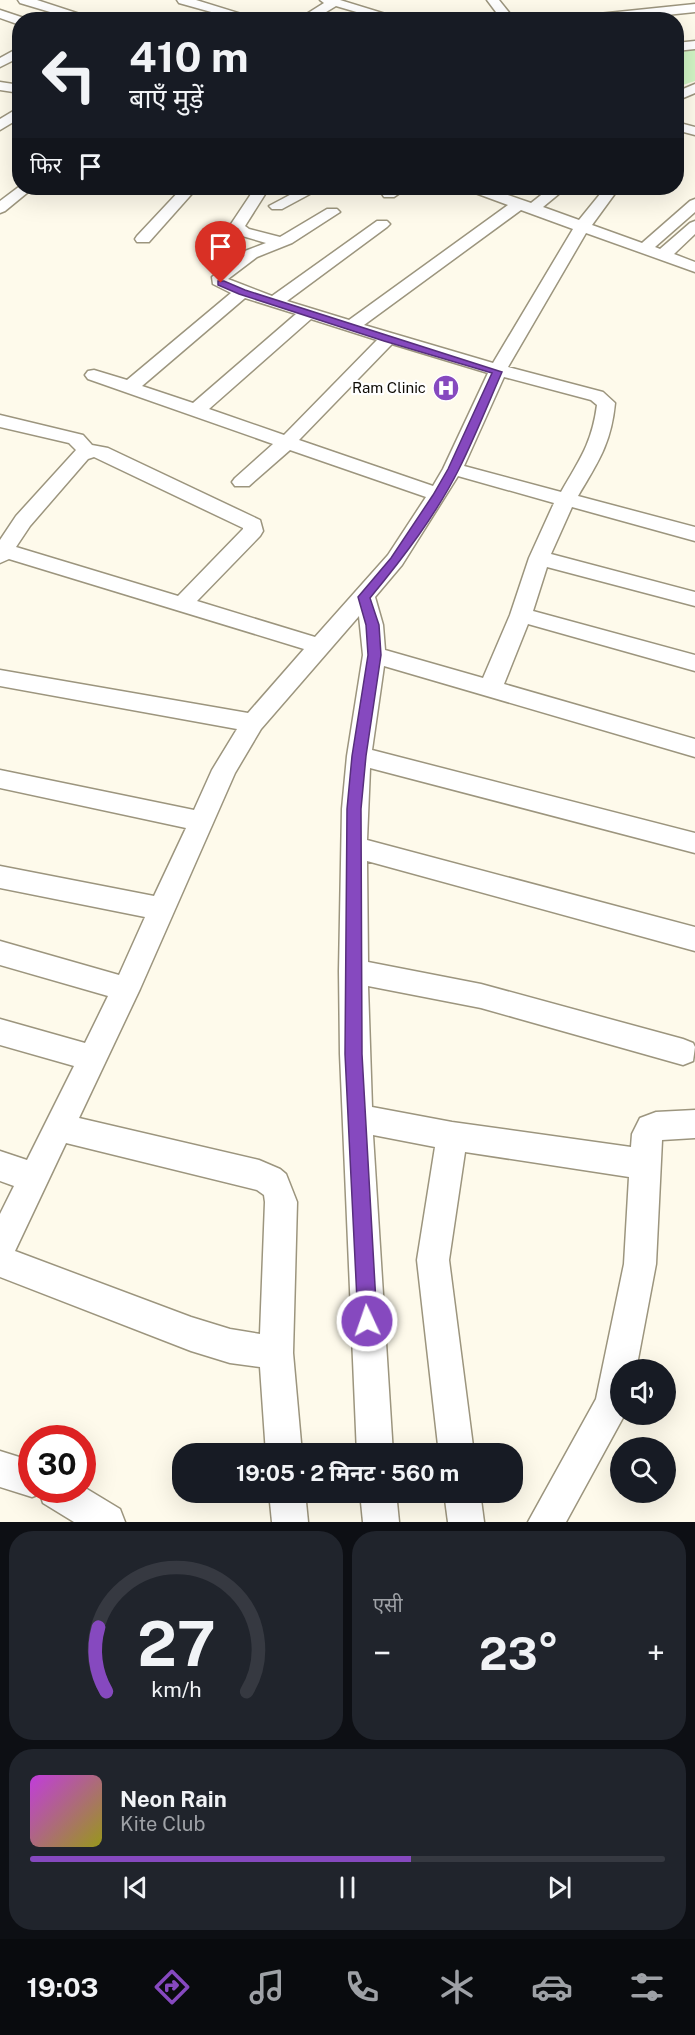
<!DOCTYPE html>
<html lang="hi">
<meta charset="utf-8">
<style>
:root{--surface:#171b24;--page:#20242c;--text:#f1f3f6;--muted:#9ea1a6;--line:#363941;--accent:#8649bf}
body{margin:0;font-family:"Public Sans","Noto Sans Devanagari",sans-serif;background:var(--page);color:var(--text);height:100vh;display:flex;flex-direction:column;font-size:22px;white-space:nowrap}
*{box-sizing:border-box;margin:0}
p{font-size:20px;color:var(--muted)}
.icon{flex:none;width:33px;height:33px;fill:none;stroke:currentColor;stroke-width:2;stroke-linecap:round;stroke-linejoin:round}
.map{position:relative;height:1522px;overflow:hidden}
.details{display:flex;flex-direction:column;gap:9px;padding:9px;background:#0d0f14;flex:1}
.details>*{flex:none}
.top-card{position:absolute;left:12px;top:12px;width:672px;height:183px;border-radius:24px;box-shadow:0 6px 24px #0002;background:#171b24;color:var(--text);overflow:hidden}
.buttons{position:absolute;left:610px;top:1359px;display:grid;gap:12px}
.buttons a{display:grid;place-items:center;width:66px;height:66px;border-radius:50%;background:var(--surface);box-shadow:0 6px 24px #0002;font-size:30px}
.speed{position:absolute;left:18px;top:1425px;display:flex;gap:12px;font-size:30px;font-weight:700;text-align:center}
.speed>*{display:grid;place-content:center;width:78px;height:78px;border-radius:50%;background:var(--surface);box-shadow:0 6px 24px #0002;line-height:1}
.speed .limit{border:9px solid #d22;background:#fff;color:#111}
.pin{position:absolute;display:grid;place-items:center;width:51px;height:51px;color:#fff;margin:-62px -26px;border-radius:50% 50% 50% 0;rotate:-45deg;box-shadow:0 0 6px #0007}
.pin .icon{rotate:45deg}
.me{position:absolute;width:66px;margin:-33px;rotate:357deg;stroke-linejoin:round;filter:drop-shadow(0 0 4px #0008)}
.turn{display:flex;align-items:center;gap:21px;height:126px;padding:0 18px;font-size:27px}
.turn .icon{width:78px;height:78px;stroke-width:2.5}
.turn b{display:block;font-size:42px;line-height:51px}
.then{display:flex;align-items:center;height:57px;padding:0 18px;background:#0003;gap:12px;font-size:22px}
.big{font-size:45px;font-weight:700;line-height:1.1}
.details .card{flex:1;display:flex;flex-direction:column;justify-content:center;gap:9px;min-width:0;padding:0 21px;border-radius:24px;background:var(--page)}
.details .dial{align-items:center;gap:0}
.dial svg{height:156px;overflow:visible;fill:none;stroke:var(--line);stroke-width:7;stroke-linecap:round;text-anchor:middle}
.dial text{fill:var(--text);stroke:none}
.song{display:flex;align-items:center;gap:18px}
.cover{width:72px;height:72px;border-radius:9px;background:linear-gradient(135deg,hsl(290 70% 55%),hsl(60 70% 35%))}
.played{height:6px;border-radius:3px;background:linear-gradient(90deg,var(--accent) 60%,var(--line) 60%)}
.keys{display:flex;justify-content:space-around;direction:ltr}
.heat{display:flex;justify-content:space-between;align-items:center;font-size:33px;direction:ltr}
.details .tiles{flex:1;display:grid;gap:9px;grid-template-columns:1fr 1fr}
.card:last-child{grid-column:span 2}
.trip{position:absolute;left:172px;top:1443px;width:351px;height:60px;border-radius:24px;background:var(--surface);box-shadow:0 6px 24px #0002;font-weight:700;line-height:60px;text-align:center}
.tab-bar{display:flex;height:96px;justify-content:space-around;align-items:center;background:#090b0e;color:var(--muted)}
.tab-bar .icon{width:42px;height:42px}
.tab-bar .active{color:var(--accent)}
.tab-bar b{font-size:27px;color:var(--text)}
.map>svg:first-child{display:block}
.green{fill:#d1f4c4}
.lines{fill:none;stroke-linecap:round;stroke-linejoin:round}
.minor-casing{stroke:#9c957e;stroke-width:3}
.minor{fill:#fff;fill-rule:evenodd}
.route{fill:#8649bf;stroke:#572f7c;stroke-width:1.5}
.labels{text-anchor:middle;stroke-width:4.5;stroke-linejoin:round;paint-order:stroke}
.far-poi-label{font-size:15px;fill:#0f0c05;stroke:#fff;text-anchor:end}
</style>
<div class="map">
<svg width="695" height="1522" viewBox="0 0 695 1522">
<rect width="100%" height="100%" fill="#fefaeb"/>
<polygon class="green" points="695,48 695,81 680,86 677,84 676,50"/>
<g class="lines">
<defs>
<g id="minor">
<polygon points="18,0 37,0 98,20 77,20 20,3"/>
<polygon points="177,0 196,0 261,20 240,20 179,3"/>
<polygon points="320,0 340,0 405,20 384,20 336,6 313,20 297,20 324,3"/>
<polygon points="487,0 499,0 515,20 502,20"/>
<polygon points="695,4 695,12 619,20 573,20 579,16"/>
<polygon points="0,10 24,18 25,20 20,20 20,25 0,18"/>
<polygon points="695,41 695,49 676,51 676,43"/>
<polygon points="20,47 20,57 0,67 0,58"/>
<polygon points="0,82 20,85 20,93 0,90"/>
<polygon points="695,84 695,93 676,101 676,92"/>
<polygon points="20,107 20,118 0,130 0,119"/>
<polygon points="676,122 695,127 695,135 676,130"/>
<polygon points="20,186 33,188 5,211 0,213 0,201"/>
<polygon points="182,188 197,188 149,242 137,242 135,239 137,236"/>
<path d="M255,188H269L245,226L249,229L280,237L327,209H337L340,212L292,243L257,257L228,279L272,296L377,221H387L390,224L387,227L287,301L349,320L508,205L470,191L468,188H488L531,203L550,188H566L543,207L579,220L605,188H619L592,225L642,243L690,201L695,199V212L655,247L660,249L690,223L695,221V234L674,254L695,262V272L586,233L508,367L603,392L615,403C611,444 598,462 578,496L695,527V541L572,507L551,554L695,592V606L547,567L533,611L695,655V671L528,624L504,684L695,739V757L384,666L372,750L695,833V853L370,768L367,840L695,927V951L367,861L368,962L481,984L683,1039L693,1043L695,1047L693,1061L683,1065L481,1008L368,986L372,1107L452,1122L631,1147L632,1134L640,1118L656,1112L695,1110V1138L662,1140L656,1264L636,1370H621V1414H625L566,1522H528L596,1399L624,1264L629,1177L465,1152L449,1260L474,1454H439L417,1260L435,1147L373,1135L393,1454H357L340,1054L339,971L342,809L347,756L363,655L359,616L261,729L235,773L140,989L79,1118L259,1160L280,1169L286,1174L297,1202L293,1353L302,1454H266L260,1367L230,1363L191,1351L0,1277V1214L14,1186L0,1181V1151L27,1160L74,1066L0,1045V1019L85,1043L108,996L0,965V941L119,975L145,917L0,888V866L154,896L186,828L0,788V770L194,810L212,770L237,729L0,686V670L248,713L304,649L9,559L0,563V540L16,516L76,450L69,443L0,427V415L83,435L92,445L108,448L260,520L263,531L260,536L197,601L315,637L388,555L426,497L290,450L249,486H235L232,482L235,478L273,444L88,379L85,375L88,371L94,370L127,380L231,293L213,284L212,277L245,251L266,243L239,235L229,227ZM521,210L573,229L493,363L364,325ZM245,298L296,314L193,403L142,386ZM311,319L377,340L284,435L209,409ZM392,344L488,373L443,469L433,486L299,440ZM504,377L591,400L597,405C592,443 580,459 561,492L464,466ZM94,457L243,528V529L178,596L16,547L30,526L88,459ZM458,476L554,503L529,558L510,615L483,678L385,650L383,625L375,597L402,565ZM66,1143L257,1190L264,1195L265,1202L260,1334L230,1329L191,1317L15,1251Z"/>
<polygon points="303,188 321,188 282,209 272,209 269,206"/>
<polygon points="390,188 407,188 394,197 384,197 382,194"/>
<polygon points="0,1451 32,1461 32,1490 82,1490 82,1486 120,1509 125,1522 74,1522 43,1503 40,1494 32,1497 0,1487"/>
<polygon points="269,1492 305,1492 308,1522 272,1522"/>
<polygon points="360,1492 396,1492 399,1522 363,1522"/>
<polygon points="444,1492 480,1492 484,1522 448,1522"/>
</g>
</defs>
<use href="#minor" class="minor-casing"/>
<use href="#minor" class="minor"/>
</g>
<path class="route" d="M218,281H224L245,290L502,372C488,404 475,437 459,469C436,515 403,558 370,598L379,625L381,655L366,756L361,809L362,1054L377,1321L374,1328L367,1330L361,1328L358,1321L345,1054L347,809L352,756L368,655L366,625L358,597L391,558L433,495L448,469L492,373L384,341L239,294L218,285Z"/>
<defs>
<symbol id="hospital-disc" viewBox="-11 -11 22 22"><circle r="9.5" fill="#8649bf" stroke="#fff"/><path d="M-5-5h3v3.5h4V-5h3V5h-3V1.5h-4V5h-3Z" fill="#fff"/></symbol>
</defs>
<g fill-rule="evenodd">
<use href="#hospital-disc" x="431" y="373" width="30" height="30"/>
</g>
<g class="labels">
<g class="far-poi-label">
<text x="426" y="393">Ram Clinic</text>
</g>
</g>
</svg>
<div class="buttons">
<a><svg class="icon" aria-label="sound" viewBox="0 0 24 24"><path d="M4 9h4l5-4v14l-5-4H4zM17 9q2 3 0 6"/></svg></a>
<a><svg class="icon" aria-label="search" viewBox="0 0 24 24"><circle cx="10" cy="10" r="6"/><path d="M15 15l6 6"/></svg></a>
</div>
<div class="speed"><div class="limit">30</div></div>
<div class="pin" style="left:221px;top:283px;background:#d93025"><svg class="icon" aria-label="arrive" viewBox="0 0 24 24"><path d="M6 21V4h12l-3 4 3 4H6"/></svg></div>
<svg class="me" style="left:367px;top:1321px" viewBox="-20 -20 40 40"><circle r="17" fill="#8649bf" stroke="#fff" stroke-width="3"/><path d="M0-11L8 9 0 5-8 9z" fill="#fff"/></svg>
<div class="trip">19:05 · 2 मिनट · 560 m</div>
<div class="top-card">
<div class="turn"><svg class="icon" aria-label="left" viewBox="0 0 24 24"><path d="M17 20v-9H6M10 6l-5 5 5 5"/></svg><div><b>410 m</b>बाएँ मुड़ें</div></div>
<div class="then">फिर<svg class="icon" aria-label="arrive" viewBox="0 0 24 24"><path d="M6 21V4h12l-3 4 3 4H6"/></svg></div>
</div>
</div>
<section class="details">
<div class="tiles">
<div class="card dial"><svg viewBox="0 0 100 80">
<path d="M14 69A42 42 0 1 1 86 69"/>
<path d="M14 69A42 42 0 0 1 10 36" stroke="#8649bf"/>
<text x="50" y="56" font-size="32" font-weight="700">27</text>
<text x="50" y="72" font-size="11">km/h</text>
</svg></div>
<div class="card"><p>एसी</p>
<div class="heat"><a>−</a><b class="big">23°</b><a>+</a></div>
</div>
<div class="card">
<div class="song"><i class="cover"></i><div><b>Neon Rain</b><p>Kite Club</p></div></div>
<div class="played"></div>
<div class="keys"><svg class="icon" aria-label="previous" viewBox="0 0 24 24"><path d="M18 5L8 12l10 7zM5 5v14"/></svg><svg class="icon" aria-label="pause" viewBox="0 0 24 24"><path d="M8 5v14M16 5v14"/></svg><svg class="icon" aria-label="next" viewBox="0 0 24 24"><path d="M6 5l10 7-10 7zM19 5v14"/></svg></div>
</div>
</div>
</section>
<nav class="tab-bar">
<b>19:03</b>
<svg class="icon active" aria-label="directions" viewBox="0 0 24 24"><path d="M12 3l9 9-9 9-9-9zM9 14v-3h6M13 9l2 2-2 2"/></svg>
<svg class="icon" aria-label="music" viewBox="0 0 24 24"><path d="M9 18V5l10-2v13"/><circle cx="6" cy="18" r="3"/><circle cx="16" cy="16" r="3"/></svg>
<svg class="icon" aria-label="phone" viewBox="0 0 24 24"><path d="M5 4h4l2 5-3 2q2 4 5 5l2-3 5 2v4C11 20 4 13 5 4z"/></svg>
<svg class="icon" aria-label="climate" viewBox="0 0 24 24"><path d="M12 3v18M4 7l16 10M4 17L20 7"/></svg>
<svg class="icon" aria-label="car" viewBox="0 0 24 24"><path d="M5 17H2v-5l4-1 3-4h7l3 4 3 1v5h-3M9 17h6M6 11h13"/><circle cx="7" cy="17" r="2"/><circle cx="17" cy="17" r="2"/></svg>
<svg class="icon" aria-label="filters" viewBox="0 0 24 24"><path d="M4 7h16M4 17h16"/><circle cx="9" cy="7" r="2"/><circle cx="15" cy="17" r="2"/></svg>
</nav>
